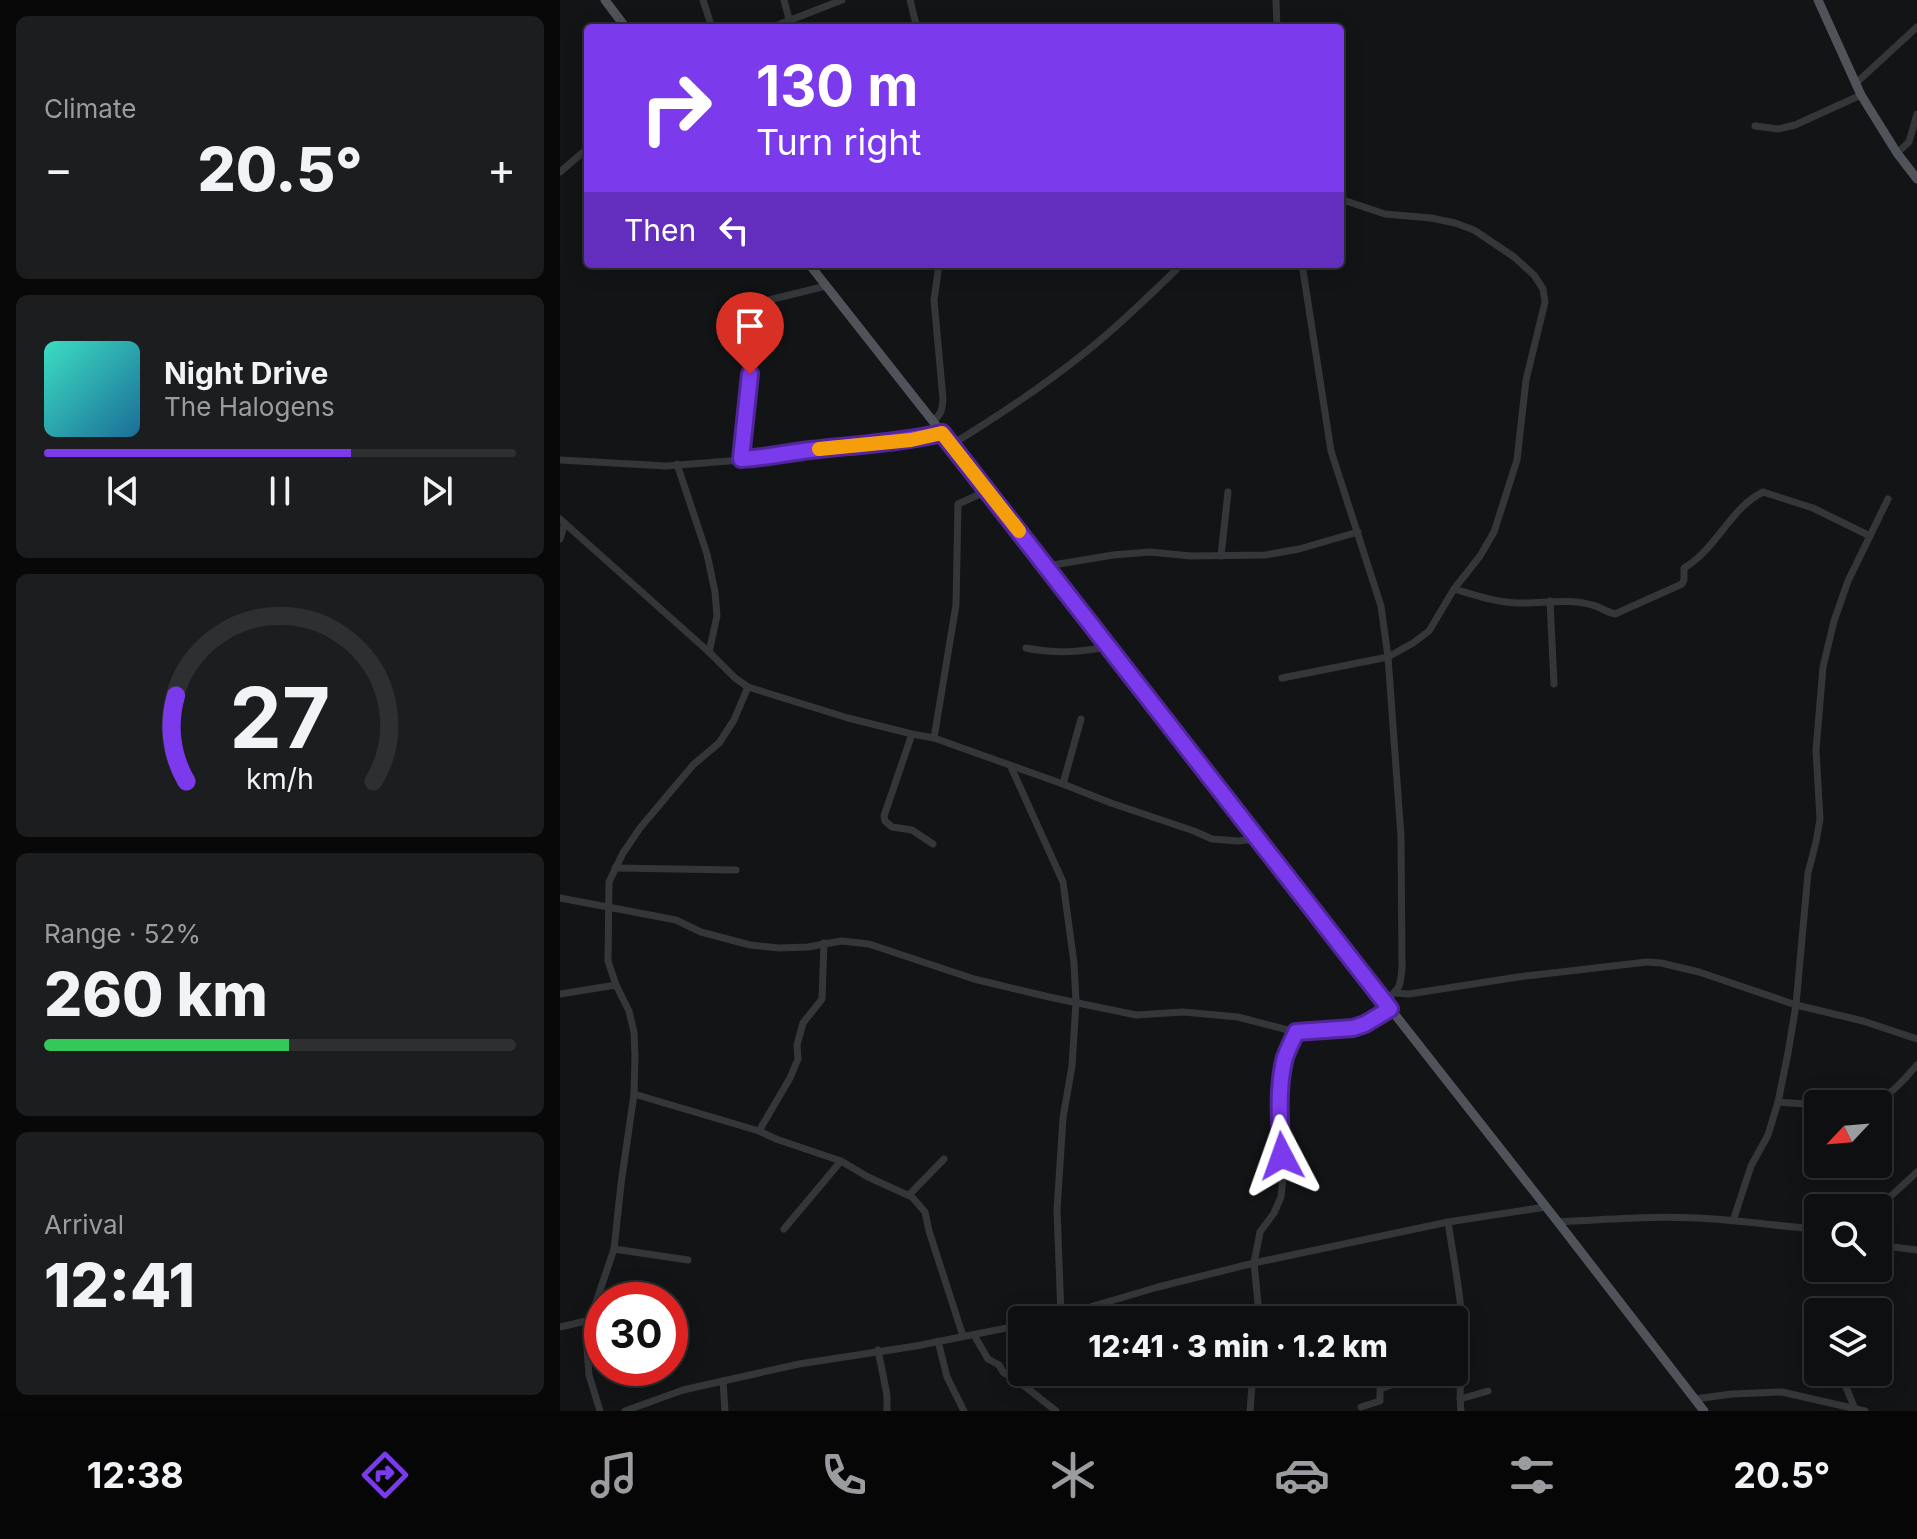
<!DOCTYPE html>
<meta charset="utf-8">
<style>
:root{--surface:#0e0f10;--page:#1c1d1e;--text:#f1f3f6;--muted:#9b9c9f;--line:#2e2f30;--accent:#7c3aed}
body{margin:0;font-family:Inter,sans-serif;background:var(--page);color:var(--text);height:100vh;display:flex;flex-direction:column;font-size:30px;white-space:nowrap}
*{box-sizing:border-box;margin:0}
p{font-size:26px;color:var(--muted)}
.icon{flex:none;width:44px;height:44px;fill:none;stroke:currentColor;stroke-width:2;stroke-linecap:round;stroke-linejoin:round}
.map{position:relative;flex:1;overflow:hidden}
.side{display:flex;flex-direction:column;gap:16px;padding:16px;background:#080809;width:560px}
.side>*{flex:none}
.hud{position:absolute;left:24px;top:24px;width:760px;height:244px;border-radius:8px;box-shadow:0 4px 20px #0003,0 0 0 2px var(--line);background:#7c3aed;color:#fff;overflow:hidden}
.needle{width:52px;rotate:244deg}
.buttons{position:absolute;left:1244px;top:1090px;display:grid;gap:16px}
.buttons a{display:grid;place-items:center;width:88px;height:88px;border-radius:8px;background:var(--surface);box-shadow:0 4px 20px #0003,0 0 0 2px var(--line);font-size:40px}
.speed{position:absolute;left:24px;top:1282px;display:flex;gap:16px;font-size:40px;font-weight:700;text-align:center}
.speed>*{display:grid;place-content:center;width:104px;height:104px;border-radius:50%;background:var(--surface);box-shadow:0 4px 20px #0003,0 0 0 2px var(--line);line-height:1}
.speed .limit{border:12px solid #d22;background:#fff;color:#111}
.pin{position:absolute;display:grid;place-items:center;width:68px;height:68px;color:#fff;margin:-82px -34px;border-radius:50% 50% 50% 0;rotate:-45deg;box-shadow:0 0 8px #0007}
.pin .icon{rotate:45deg}
.me{position:absolute;width:88px;margin:-44px;rotate:356deg;stroke-linejoin:round;filter:drop-shadow(0 0 6px #0008)}
.turn{display:flex;align-items:center;gap:28px;height:168px;padding:0 40px;font-size:36px}
.turn .icon{width:104px;height:104px;stroke-width:2.5}
.turn b{display:block;font-size:56px;line-height:68px}
.then{display:flex;align-items:center;height:76px;padding:0 40px;background:#0003;gap:16px;font-size:30px}
.big{font-size:60px;font-weight:800;line-height:1.1}
.side .tile{flex:1;display:flex;flex-direction:column;justify-content:center;gap:12px;min-width:0;padding:0 28px;border-radius:12px;background:var(--page)}
.side .dial{align-items:center;gap:0}
.dial svg{height:208px;overflow:visible;fill:none;stroke:var(--line);stroke-width:7;stroke-linecap:round;text-anchor:middle}
.dial text{fill:var(--text);stroke:none}
.song{display:flex;align-items:center;gap:24px}
.cover{width:96px;height:96px;border-radius:12px;background:linear-gradient(135deg,hsl(170 70% 55%),hsl(200 70% 35%))}
.played{height:8px;border-radius:4px;background:linear-gradient(90deg,var(--accent) 65%,var(--line) 65%)}
.keys{display:flex;justify-content:space-around;direction:ltr}
.heat{display:flex;justify-content:space-between;align-items:center;font-size:44px;direction:ltr}
.charge{height:12px;border-radius:6px;background:linear-gradient(90deg,#34c759 52%,var(--line) 0)}
.trip{position:absolute;left:448px;top:1306px;width:460px;height:80px;border-radius:8px;background:var(--surface);box-shadow:0 4px 20px #0003,0 0 0 2px var(--line);font-weight:800;line-height:80px;text-align:center}
.tab-bar{display:flex;height:128px;justify-content:space-around;align-items:center;background:#060606;color:var(--muted)}
.tab-bar .icon{width:56px;height:56px}
.tab-bar .on{color:var(--accent)}
.tab-bar b{font-size:36px;color:var(--text)}
main{display:flex;flex:1;min-height:0}
.map>svg:first-child{display:block}
.lines{fill:none;stroke-linecap:round;stroke-linejoin:round}
.minor{stroke:#34373a;stroke-width:7}
.major{stroke:#50545a;stroke-width:9}
.route-casing{stroke:#51269a;stroke-width:20}
.route{stroke:#7c3aed;stroke-width:14}
.slow{stroke:#f59e0b;stroke-width:14}
</style>
<main>
<section class="side">
<div class="tile"><p>Climate</p>
<div class="heat"><a>−</a><b class="big">20.5°</b><a>+</a></div>
</div>
<div class="tile">
<div class="song"><i class="cover"></i><div><b>Night Drive</b><p>The Halogens</p></div></div>
<div class="played"></div>
<div class="keys"><svg class="icon" aria-label="previous" viewBox="0 0 24 24"><path d="M18 5L8 12l10 7zM5 5v14"/></svg><svg class="icon" aria-label="pause" viewBox="0 0 24 24"><path d="M8 5v14M16 5v14"/></svg><svg class="icon" aria-label="next" viewBox="0 0 24 24"><path d="M6 5l10 7-10 7zM19 5v14"/></svg></div>
</div>
<div class="tile dial"><svg viewBox="0 0 100 80">
<path d="M14 69A42 42 0 1 1 86 69"/>
<path d="M14 69A42 42 0 0 1 10 36" stroke="#7c3aed"/>
<text x="50" y="56" font-size="32" font-weight="700">27</text>
<text x="50" y="72" font-size="11">km/h</text>
</svg></div>
<div class="tile"><p>Range · 52%</p><b class="big">260 km</b><div class="charge"></div></div>
<div class="tile"><p>Arrival</p><b class="big">12:41</b></div>
</section>
<div class="map">
<svg width="1357" height="1411" viewBox="0 0 1357 1411">
<rect width="100%" height="100%" fill="#131415"/>
<g class="lines">
<g class="minor">
<polyline points="143,0 152,28"/>
<polyline points="224,0 229,19"/>
<polyline points="350,0 357,28"/>
<polyline points="716,0 717,28"/>
<polyline points="210,28 282,0"/>
<polyline points="1295,84 1357,27"/>
<polyline points="1195,126 1218,129 1235,125 1301,95"/>
<polyline points="1337,153 1349,142 1357,114"/>
<polyline points="0,172 28,148"/>
<path d="M742,264L771,451L821,606L828,657L841,836L842,967C841,985 840,990 824,1001"/>
<path d="M373,421C382,414 382,409 383,399L374,300L379,264"/>
<path d="M391,445C438,416 484,386 527,351C561,324 591,294 622,264"/>
<polyline points="181,459 193,346 193,315 200,303 209,300 266,286"/>
<polyline points="0,460 106,466 207,458 247,450 351,440 382,433"/>
<polyline points="117,464 147,554 155,592 157,616 149,652"/>
<polyline points="0,519 149,652 175,678 188,687 288,718 352,734 374,738 503,784 551,803 634,831 652,839 678,841 697,839"/>
<polyline points="0,539 5,523"/>
<polyline points="661,556 668,492"/>
<polyline points="487,566 553,555 590,552 631,556 705,555 739,549 798,532"/>
<path d="M894,589C915,595 935,602 956,603C981,604 1008,598 1032,605C1041,607 1046,612 1055,614L1122,584L1124,580V568C1156,550 1170,508 1203,492L1253,508L1310,536"/>
<polyline points="990,601 994,684"/>
<path d="M466,648C497,654 518,652 549,647"/>
<polyline points="722,678 828,657 853,643 869,631 894,589 920,556 934,532 957,460 966,380 985,302 983,289 974,275 954,257 914,230 895,223 871,218 825,214 780,199"/>
<polyline points="352,734 324,816 325,821 332,827 352,830 373,844"/>
<polyline points="374,738 396,605 398,504 427,491"/>
<polyline points="451,767 503,882 514,963 516,1002 512,1066 503,1118 497,1210 501,1315"/>
<polyline points="503,784 521,719"/>
<polyline points="55,868 176,870"/>
<polyline points="0,898 116,920 141,932 190,945 219,948 248,947 281,941 309,944 414,979 489,997 576,1015 623,1012 678,1017 736,1032 793,1028 805,1024 830,1009"/>
<polyline points="835,993 849,994 958,977 1087,962 1101,963 1139,972 1236,1005 1303,1021 1357,1039"/>
<polyline points="0,994 56,985"/>
<polyline points="74,1094 199,1131 216,1139 281,1161 308,1177 352,1197 365,1212 369,1231 403,1336"/>
<polyline points="1218,1102 1258,1105"/>
<path d="M1299,1104C1327,1102 1340,1084 1357,1065"/>
<polyline points="199,1131 230,1078 238,1059 237,1045 243,1023 262,999 264,943"/>
<polyline points="349,1195 384,1159"/>
<polyline points="1318,1208 1357,1172"/>
<polyline points="1173,1221 1191,1166 1208,1135 1218,1102 1228,1053 1236,1005 1248,873 1256,842 1260,819 1256,750 1263,667 1274,621 1288,581 1328,499"/>
<path d="M888,1222C894,1261 902,1301 903,1341C903,1365 898,1388 901,1411"/>
<path d="M998,1222C1049,1219 1101,1215 1153,1219C1188,1221 1223,1227 1258,1229"/>
<polyline points="224,1229 281,1161"/>
<polyline points="1318,1241 1333,1247 1357,1250"/>
<polyline points="54,1249 128,1260"/>
<polyline points="486,1320 598,1287 694,1263 888,1222 986,1207"/>
<polyline points="697,1320 698,1303 694,1263 700,1232 714,1213 721,1197 723,1177 719,1111 724,1060 736,1032"/>
<polyline points="0,1327 30,1320"/>
<polyline points="414,1335 428,1359 439,1365 443,1372 467,1388 496,1411"/>
<polyline points="378,1341 387,1377 404,1411"/>
<polyline points="318,1350 327,1395 327,1411"/>
<polyline points="1280,1372 1295,1409"/>
<polyline points="163,1381 165,1411"/>
<polyline points="900,1399 928,1391"/>
<polyline points="1135,1399 1172,1394 1222,1392 1305,1411"/>
<polyline points="801,1407 820,1401 820,1389 868,1372"/>
<polyline points="40,1411 29,1375 27,1349 30,1320 54,1249 61,1184 74,1094 75,1057 74,1032 69,1011 56,985 48,961 49,882 63,853 80,828 133,765 159,743 174,720 188,687"/>
<polyline points="65,1411 123,1390 163,1381 239,1364 356,1346 462,1325"/>
<polyline points="690,1411 693,1372"/>
</g>
<g class="major">
<polyline points="45,0 66,28"/>
<polyline points="1258,0 1301,95 1337,153 1357,179"/>
<polyline points="249,264 487,566 697,839 994,1217 1144,1411"/>
</g>
</g>
<g class="lines">
<defs>
<path id="route" d="M190,374L181,459C204,458 226,453 250,450C294,445 338,443 382,433L830,1009L805,1024L793,1028L736,1032C732,1042 726,1052 724,1061C717,1092 720,1125 722,1156"/>
</defs>
<use href="#route" class="route-casing"/>
<use href="#route" class="route"/>
<polyline class="slow" points="259,449 351,440 382,433 459,531"/>
</g>
</svg>
<div class="buttons">
<a><svg class="needle" viewBox="-14 -14 28 28"><path d="M0-13l5 13h-10z" fill="#e53935"/><path d="M0 13l5-13h-10z" fill="#9b9c9f"/></svg></a>
<a><svg class="icon" aria-label="search" viewBox="0 0 24 24"><circle cx="10" cy="10" r="6"/><path d="M15 15l6 6"/></svg></a>
<a><svg class="icon" aria-label="layers" viewBox="0 0 24 24"><path d="M12 4l9 5-9 5-9-5zM3 14l9 5 9-5"/></svg></a>
</div>
<div class="speed"><div class="limit">30</div></div>
<div class="pin" style="left:190px;top:374px;background:#d93025"><svg class="icon" aria-label="arrive" viewBox="0 0 24 24"><path d="M6 21V4h12l-3 4 3 4H6"/></svg></div>
<svg class="me" style="left:722px;top:1156px" viewBox="-20 -20 40 40"><path d="M0-17L14 15 0 8-14 15z" fill="#7c3aed" stroke="#fff" stroke-width="4"/></svg>
<div class="trip">12:41 · 3 min · 1.2 km</div>
<div class="hud">
<div class="turn"><svg class="icon" aria-label="right" viewBox="0 0 24 24"><path d="M7 20v-9h11M14 6l5 5-5 5"/></svg><div><b>130 m</b>Turn right</div></div>
<div class="then">Then<svg class="icon" aria-label="left" viewBox="0 0 24 24"><path d="M17 20v-9H6M10 6l-5 5 5 5"/></svg></div>
</div>
</div>
</main>
<nav class="tab-bar">
<b>12:38</b>
<svg class="icon on" aria-label="directions" viewBox="0 0 24 24"><path d="M12 3l9 9-9 9-9-9zM9 14v-3h6M13 9l2 2-2 2"/></svg>
<svg class="icon" aria-label="music" viewBox="0 0 24 24"><path d="M9 18V5l10-2v13"/><circle cx="6" cy="18" r="3"/><circle cx="16" cy="16" r="3"/></svg>
<svg class="icon" aria-label="phone" viewBox="0 0 24 24"><path d="M5 4h4l2 5-3 2q2 4 5 5l2-3 5 2v4C11 20 4 13 5 4z"/></svg>
<svg class="icon" aria-label="climate" viewBox="0 0 24 24"><path d="M12 3v18M4 7l16 10M4 17L20 7"/></svg>
<svg class="icon" aria-label="car" viewBox="0 0 24 24"><path d="M5 17H2v-5l4-1 3-4h7l3 4 3 1v5h-3M9 17h6M6 11h13"/><circle cx="7" cy="17" r="2"/><circle cx="17" cy="17" r="2"/></svg>
<svg class="icon" aria-label="filters" viewBox="0 0 24 24"><path d="M4 7h16M4 17h16"/><circle cx="9" cy="7" r="2"/><circle cx="15" cy="17" r="2"/></svg>
<b>20.5°</b>
</nav>
